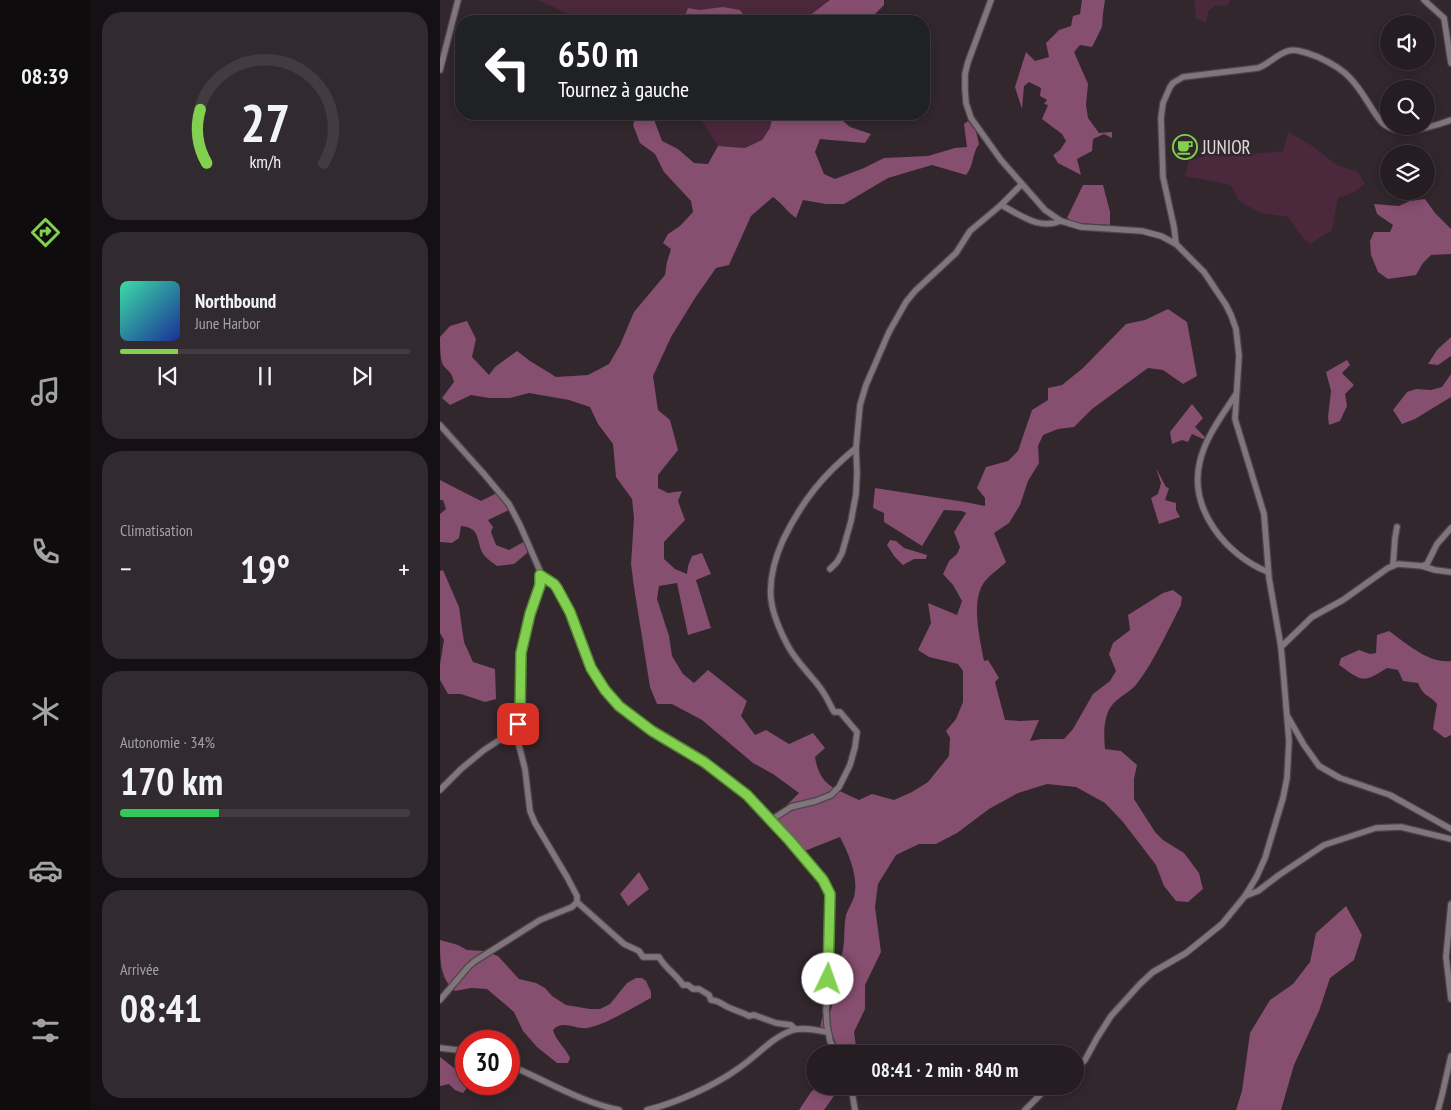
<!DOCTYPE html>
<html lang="fr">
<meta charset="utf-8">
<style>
:root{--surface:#251d22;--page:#312a2f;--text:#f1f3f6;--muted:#a3a2a5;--line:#423b40;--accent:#82d04f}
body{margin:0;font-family:"PT Sans Narrow",sans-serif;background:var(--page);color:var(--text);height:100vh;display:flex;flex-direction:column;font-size:19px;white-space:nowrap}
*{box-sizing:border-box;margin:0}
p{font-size:16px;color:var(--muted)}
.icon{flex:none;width:28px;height:28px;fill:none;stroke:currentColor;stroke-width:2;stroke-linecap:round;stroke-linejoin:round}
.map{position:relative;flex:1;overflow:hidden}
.details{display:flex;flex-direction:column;gap:12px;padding:12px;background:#141013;width:350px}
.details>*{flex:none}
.guide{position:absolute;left:15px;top:15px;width:475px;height:105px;border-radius:20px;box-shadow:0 2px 12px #0003,0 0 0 1px var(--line);background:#202124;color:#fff;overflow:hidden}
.tools{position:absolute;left:940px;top:15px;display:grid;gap:10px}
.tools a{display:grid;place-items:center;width:55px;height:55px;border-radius:50%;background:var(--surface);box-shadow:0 2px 12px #0003,0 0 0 1px var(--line);font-size:25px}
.speed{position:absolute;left:15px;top:1030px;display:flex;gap:10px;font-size:25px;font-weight:700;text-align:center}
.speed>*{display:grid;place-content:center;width:65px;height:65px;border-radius:50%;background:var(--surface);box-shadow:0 2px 12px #0003,0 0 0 1px var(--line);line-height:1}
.speed .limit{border:8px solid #d22;background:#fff;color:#111}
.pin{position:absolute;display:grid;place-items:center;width:42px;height:42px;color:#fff;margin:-21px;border-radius:10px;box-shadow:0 2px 8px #0006}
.me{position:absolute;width:55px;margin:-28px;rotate:3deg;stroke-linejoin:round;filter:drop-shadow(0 0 4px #0008)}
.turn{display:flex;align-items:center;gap:18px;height:105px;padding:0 20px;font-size:22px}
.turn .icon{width:65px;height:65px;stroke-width:2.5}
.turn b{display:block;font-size:35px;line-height:42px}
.big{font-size:38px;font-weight:600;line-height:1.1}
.details .tile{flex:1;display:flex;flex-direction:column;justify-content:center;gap:8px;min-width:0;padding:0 18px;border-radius:20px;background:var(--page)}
.details .dial{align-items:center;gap:0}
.dial svg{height:130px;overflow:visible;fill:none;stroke:var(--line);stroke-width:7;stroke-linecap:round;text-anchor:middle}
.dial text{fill:var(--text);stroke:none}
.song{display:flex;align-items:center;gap:15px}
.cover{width:60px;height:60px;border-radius:8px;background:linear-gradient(135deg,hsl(160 70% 55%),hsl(230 70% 35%))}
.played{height:5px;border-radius:2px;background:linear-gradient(90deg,var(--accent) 20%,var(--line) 20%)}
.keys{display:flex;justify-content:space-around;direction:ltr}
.heat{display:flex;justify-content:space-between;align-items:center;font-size:28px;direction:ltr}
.charge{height:8px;border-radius:4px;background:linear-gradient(90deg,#34c759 34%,var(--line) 0)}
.trip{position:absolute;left:366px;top:1045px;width:278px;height:50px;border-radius:25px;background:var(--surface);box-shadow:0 2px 12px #0003,0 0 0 1px var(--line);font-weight:600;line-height:50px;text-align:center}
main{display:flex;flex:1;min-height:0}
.menu{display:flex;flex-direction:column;width:90px;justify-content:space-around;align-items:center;background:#0f0c0e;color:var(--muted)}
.menu .icon{width:35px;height:35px}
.menu .active{color:var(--accent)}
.menu b{font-size:22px;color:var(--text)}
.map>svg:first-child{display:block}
.green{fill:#4b283c}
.forest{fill:#864e6f}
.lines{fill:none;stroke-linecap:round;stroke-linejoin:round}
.street-casing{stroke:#4d4449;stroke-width:8}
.street{stroke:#80757b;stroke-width:5.5}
.route-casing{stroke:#548733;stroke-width:12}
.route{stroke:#82d04f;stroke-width:9}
.labels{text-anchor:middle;stroke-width:5;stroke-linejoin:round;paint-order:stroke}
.poi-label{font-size:19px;fill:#e0d9dc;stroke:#31272d;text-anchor:start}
</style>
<main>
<nav class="menu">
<b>08:39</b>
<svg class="icon active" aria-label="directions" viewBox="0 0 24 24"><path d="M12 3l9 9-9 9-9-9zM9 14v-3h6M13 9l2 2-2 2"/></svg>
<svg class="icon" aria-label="music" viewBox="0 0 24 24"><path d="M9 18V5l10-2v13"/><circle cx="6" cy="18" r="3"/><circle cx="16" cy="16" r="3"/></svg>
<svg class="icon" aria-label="phone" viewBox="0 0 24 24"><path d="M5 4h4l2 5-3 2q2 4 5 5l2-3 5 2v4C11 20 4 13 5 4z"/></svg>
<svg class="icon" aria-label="climate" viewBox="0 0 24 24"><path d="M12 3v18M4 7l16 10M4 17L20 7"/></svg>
<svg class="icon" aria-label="car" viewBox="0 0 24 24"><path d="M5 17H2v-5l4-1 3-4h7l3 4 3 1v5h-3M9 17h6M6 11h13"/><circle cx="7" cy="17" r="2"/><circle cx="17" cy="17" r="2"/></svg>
<svg class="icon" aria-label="filters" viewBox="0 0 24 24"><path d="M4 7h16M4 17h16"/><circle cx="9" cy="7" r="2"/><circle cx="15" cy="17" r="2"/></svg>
</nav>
<section class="details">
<div class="tile dial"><svg viewBox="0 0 100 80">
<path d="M14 69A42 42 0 1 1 86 69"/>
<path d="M14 69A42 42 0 0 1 10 36" stroke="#82d04f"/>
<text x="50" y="56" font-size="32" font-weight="700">27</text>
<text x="50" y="72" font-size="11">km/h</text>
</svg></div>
<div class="tile">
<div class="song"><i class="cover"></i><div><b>Northbound</b><p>June Harbor</p></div></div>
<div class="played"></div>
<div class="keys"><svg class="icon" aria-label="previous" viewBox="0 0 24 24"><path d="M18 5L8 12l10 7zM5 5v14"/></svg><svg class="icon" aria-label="pause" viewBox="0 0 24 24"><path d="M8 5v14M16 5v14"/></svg><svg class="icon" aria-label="next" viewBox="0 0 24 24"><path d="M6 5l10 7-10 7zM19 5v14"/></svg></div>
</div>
<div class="tile"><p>Climatisation</p>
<div class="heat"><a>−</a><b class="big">19°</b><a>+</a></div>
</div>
<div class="tile"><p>Autonomie · 34%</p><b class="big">170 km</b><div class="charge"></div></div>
<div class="tile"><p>Arrivée</p><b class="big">08:41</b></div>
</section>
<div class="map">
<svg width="1011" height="1110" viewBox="0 0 1011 1110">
<rect width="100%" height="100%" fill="#31272d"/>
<g class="green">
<polygon points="98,0 390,0 365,19 366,21 144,21"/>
<polygon points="754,0 790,0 787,7 775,5 768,12 766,23 756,18"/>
<polygon points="257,114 333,114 330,128 322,140 305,148 278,146"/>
<path d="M848,132L871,145L897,165L918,172L925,184L913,193L898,198L892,230L870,244C860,237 856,227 848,217L821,213L799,201L791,185L745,176L749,161L767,155L789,156L843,151Z"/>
</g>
<g class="forest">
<polygon points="390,0 444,0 444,5 432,17 409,20 407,21 366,21 365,19"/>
<polygon points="642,0 665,0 663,13 662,27 652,47 640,45 634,52 648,84 646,105 648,118 659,133 672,132 672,138 664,134 653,139 652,151 637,159 641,175 618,163 613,155 620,150 626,141 622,134 602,119 608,105 604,104 607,100 600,96 601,88 589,82 584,86 582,109 575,87 586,52 595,61 609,57 606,43 619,30 631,26 633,16 640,14"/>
<polygon points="283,7 300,10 308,21 243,21 248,8 259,10"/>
<path d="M197,114H204L213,117L222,141L238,149L254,163L268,164L278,146L305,148L322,140L330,128L333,114H395L410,127L431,134L425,143L380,139L375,152L384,174L395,179L424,168L444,158L488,156L515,148L527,147L524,124L528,121L536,131L539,144C532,153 534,166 526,175L492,165L448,178L404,204H386L363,200L356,218C347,212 342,203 333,197L311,216L289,265L276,268L255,298L231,337L213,376L218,410L230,420L238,450L218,475V488L228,493L242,491L238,501L245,520L224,542V559L235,569L247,574L248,566L252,556L262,553L271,574L256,580L271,628L248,635L237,583L219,586L217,599L229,636L232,656L243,674L254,683L268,670L307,701L301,716L315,735L326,730L349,744L373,733L385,748L375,757C380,787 395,788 419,800L432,794L454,800L472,792L488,782L509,756L510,738L506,731L516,719L523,702V671L518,664L489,657L478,650L491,623L488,603L517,615L522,601L513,585L503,574L509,561L517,554L520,547L514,532L526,513L522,511L504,510L482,546L444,522V513L433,508L435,488L525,502L545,506V498L537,488L546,467L568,461L578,451L592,410L608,400V388L622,385L643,368L686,324L705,320L728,309L747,322L757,376L743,384L723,370L708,368L652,409L634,427L618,429L603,435L598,446L599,463L588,481L580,505L569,523L554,533L566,562C559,569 548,576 543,584C531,603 540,640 544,661L548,660L559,678L555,682L565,720L580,721L599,720L590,741L602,739H624L633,729L653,694L670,681L676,671L669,654L673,643L690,630L688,615L723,593L733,590L742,597L741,605C727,632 715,660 696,685C688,694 677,697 670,708C663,720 664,736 665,749L681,751L697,765L694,779V799L715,832L723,840L744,853L759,873L763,889L748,902L736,901L724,886L716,865L683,822L665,803L636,787L607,784L578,793L549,809L517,833L496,844H479L456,855L438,884L435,907L441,952L425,985V1009L414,1032L417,1054H402L391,1034L380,1028L382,1018L390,1012L398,987L383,986L382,967L401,957C406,944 403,929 406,915C408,909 412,903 414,897C419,878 409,854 400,837L362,852L335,817L359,793L333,774L313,763L262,720L232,704H217L210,687L194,587L191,564L194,518L192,499L176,477L173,444L158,424L150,407L129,400L89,393L70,398H49L31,395L10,405L2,398L14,382C11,370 9,373 3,365C0,359 0,345 0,337L10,326L27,321L36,339L32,357L49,375L55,367L77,351L90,361L116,377L148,375L169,364L180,345L194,312L225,275L227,262L231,249L223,243L228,234L240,226L253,212L251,201L224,172L215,154L200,143L193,125Z"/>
<polygon points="643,185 663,185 670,212 670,225 636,223 627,218"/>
<polygon points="985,199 995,213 1011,229 1011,254 991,255 983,263 976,275 948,279 938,272 931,255 930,241 934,232 950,232 953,225 937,214 934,204 959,206 970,201"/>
<polygon points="1011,337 1011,356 998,365 988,364 997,350"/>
<polygon points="907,360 910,365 902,373 914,385 905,394 907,406 900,421 889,425 888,417 891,391 886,372"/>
<polygon points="1011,374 1011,397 975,419 962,424 953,410 967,392 976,389 991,390 1002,387"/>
<polygon points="752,404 763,418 755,427 766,438 763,439 752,434 748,442 742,440 732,444 730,432"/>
<polygon points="716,468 726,487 729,488 725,500 736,503 736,510 740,517 719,524 711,498 718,494 721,483"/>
<path d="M0,480L41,501L63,490L73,508L48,520L53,527L51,532L56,545L69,550L87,540V553L74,564L57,566C52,562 45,558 42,552C36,538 40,528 21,526L19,538L12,543L0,542V514L6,509L3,500H0Z"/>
<polygon points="450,540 456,541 464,548 487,555 486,559 474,559 463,565 454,556 447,545"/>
<polygon points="3,570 19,607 24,642 33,662 55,669 56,699 45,702 21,694 8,694 0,680 0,664 4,640 0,633 0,571"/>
<path d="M949,631C966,643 989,664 1011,661V735L1005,738L993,729L997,704C988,693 984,698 978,683L963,681L958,670L947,668C922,684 922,681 899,665L901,658L919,650L930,654L936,653L937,635Z"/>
<polygon points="199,872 209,889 188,906 180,894"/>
<polygon points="906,906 922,935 914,960 890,978 879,1011 854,1065 841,1110 796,1110 802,1091 810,1033 830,1000 853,984 870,962 876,933"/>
<path d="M0,940L18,945L27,950L44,951L58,956L79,979L96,983L105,988L112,996L126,1005L150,1009H160L170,1004L187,983L196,978H202L206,981L211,992V998C193,1007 166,1025 147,1028C135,1030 123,1019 113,1030C116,1041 125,1047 130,1058L128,1063H117L97,1047L83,1031L74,1012L47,989L31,988L15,991C0,979 0,960 0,940Z"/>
<polygon points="0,1057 14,1068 26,1067 26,1084 35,1084 30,1084 23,1093 15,1090 9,1084 0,1086"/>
<polygon points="378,1086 401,1086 384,1110 359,1110 371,1092"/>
</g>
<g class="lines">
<defs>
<g id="street">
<polyline points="551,0 528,62 525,74 525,89 526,103 531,118 561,160 605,210 621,221 641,227 702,231 721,236 736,244 764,272 786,305 791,315 796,329 799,356 795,419 824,514 829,578 841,647 844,681 849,741 847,778 843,798 825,858 817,876 805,896 782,924 746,953 713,972 700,984 671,1016 657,1038 645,1060 635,1070"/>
<polyline points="984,0 1004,18 1011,63"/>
<polyline points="0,70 18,0"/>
<path d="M561,205C581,215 598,230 621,221"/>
<path d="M736,244L734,227L723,177L721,118L723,103L730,87L733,83L743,77L818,68C829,64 837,54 848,51C856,48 870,54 878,57C889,62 902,69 910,78C922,90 929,106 939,119C953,140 992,127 1011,120"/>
<path d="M796,394C782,416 766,436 760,461C748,509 786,555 828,572"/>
<polyline points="0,425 44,474 69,504 80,525 100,571 100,581 90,614 81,653 80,713 75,730 44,750 21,769 0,790"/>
<polyline points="953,565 955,538 957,527"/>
<polyline points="982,566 995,570 1011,572"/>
<polyline points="390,569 397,562 402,553 411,521 416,494 417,473 416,448 420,405 426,385 449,332 466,302 475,291 516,253 530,231 561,205 582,184"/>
<polyline points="100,575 113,584 121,595 130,612 151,668 165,690 179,706 213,731 264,763 307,795 319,806 383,880 390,895 390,963 386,1010 387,1025 390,1041 397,1054"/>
<polyline points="841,647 872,617 903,600 948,568 958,564 982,566 987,564 997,544 1011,528"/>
<polyline points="848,717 864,745 879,766 900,778 950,795 1011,829"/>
<path d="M331,820L351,807L376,801L391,795L399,787L410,765L415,747L417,732L400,712H394C389,703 385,693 378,685C368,672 356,661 348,646C340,631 333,616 331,599C329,579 335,558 343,540C362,501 383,475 416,448"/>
<polyline points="805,896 818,891 839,875 884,845 936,828 961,827 1011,839"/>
<path d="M137,902L184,944L199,951L203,957H219C225,968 236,974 243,985H248L253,989H259L269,995L271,1000C282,1001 281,1005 290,1008C296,1011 302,1012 309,1016L314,1015L336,1023L351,1025L355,1029"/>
<polyline points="1011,904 1006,957 1011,999"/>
<polyline points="0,1000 29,966 35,961 100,920 132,907 137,902 137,896 127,877 95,823 90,811 85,769 75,730"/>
<polyline points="0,1048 26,1051"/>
<path d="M69,1065C105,1080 140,1102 179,1110"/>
<polyline points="411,1086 415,1110"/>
<path d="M207,1110C236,1103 274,1086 299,1068C317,1056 332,1037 353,1030C364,1027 376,1030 387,1032"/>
<polyline points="585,1110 609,1086"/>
<polyline points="998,1110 1002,1095 1011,1056"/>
</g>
</defs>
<use href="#street" class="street-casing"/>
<use href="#street" class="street"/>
</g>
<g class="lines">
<defs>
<polyline id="route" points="78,724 80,713 81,653 90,614 100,585 100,575 114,584 117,588 130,612 151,668 165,690 179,706 212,731 264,762 307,795 349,840 383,880 390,894 388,979"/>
</defs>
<use href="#route" class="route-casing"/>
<use href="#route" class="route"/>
</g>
<defs>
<symbol id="cafe-ring" viewBox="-11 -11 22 22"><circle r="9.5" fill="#31272d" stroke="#82d04f" stroke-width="1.5"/><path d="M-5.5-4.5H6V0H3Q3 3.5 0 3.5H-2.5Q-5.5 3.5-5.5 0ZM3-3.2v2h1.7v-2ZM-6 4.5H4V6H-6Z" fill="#82d04f"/></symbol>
</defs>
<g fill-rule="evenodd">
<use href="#cafe-ring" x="731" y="133" width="28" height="28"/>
</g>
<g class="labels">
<g class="poi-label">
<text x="762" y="154">JUNIOR</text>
</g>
</g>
</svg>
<div class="tools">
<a><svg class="icon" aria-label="sound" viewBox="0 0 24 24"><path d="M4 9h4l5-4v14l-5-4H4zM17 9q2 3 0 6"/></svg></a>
<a><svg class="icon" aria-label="search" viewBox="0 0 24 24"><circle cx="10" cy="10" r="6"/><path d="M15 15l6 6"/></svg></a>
<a><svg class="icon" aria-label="layers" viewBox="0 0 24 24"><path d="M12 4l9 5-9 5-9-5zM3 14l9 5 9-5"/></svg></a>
</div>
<div class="speed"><div class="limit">30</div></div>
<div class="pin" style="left:78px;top:724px;background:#d93025"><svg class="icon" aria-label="arrive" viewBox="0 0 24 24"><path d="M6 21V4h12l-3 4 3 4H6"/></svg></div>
<svg class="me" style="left:388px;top:979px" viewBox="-20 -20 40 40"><circle r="19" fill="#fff"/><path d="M0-13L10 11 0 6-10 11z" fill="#82d04f"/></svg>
<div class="trip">08:41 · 2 min · 840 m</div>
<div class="guide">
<div class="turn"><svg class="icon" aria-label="left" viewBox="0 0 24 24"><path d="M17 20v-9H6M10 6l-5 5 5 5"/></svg><div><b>650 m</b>Tournez à gauche</div></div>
</div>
</div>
</main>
